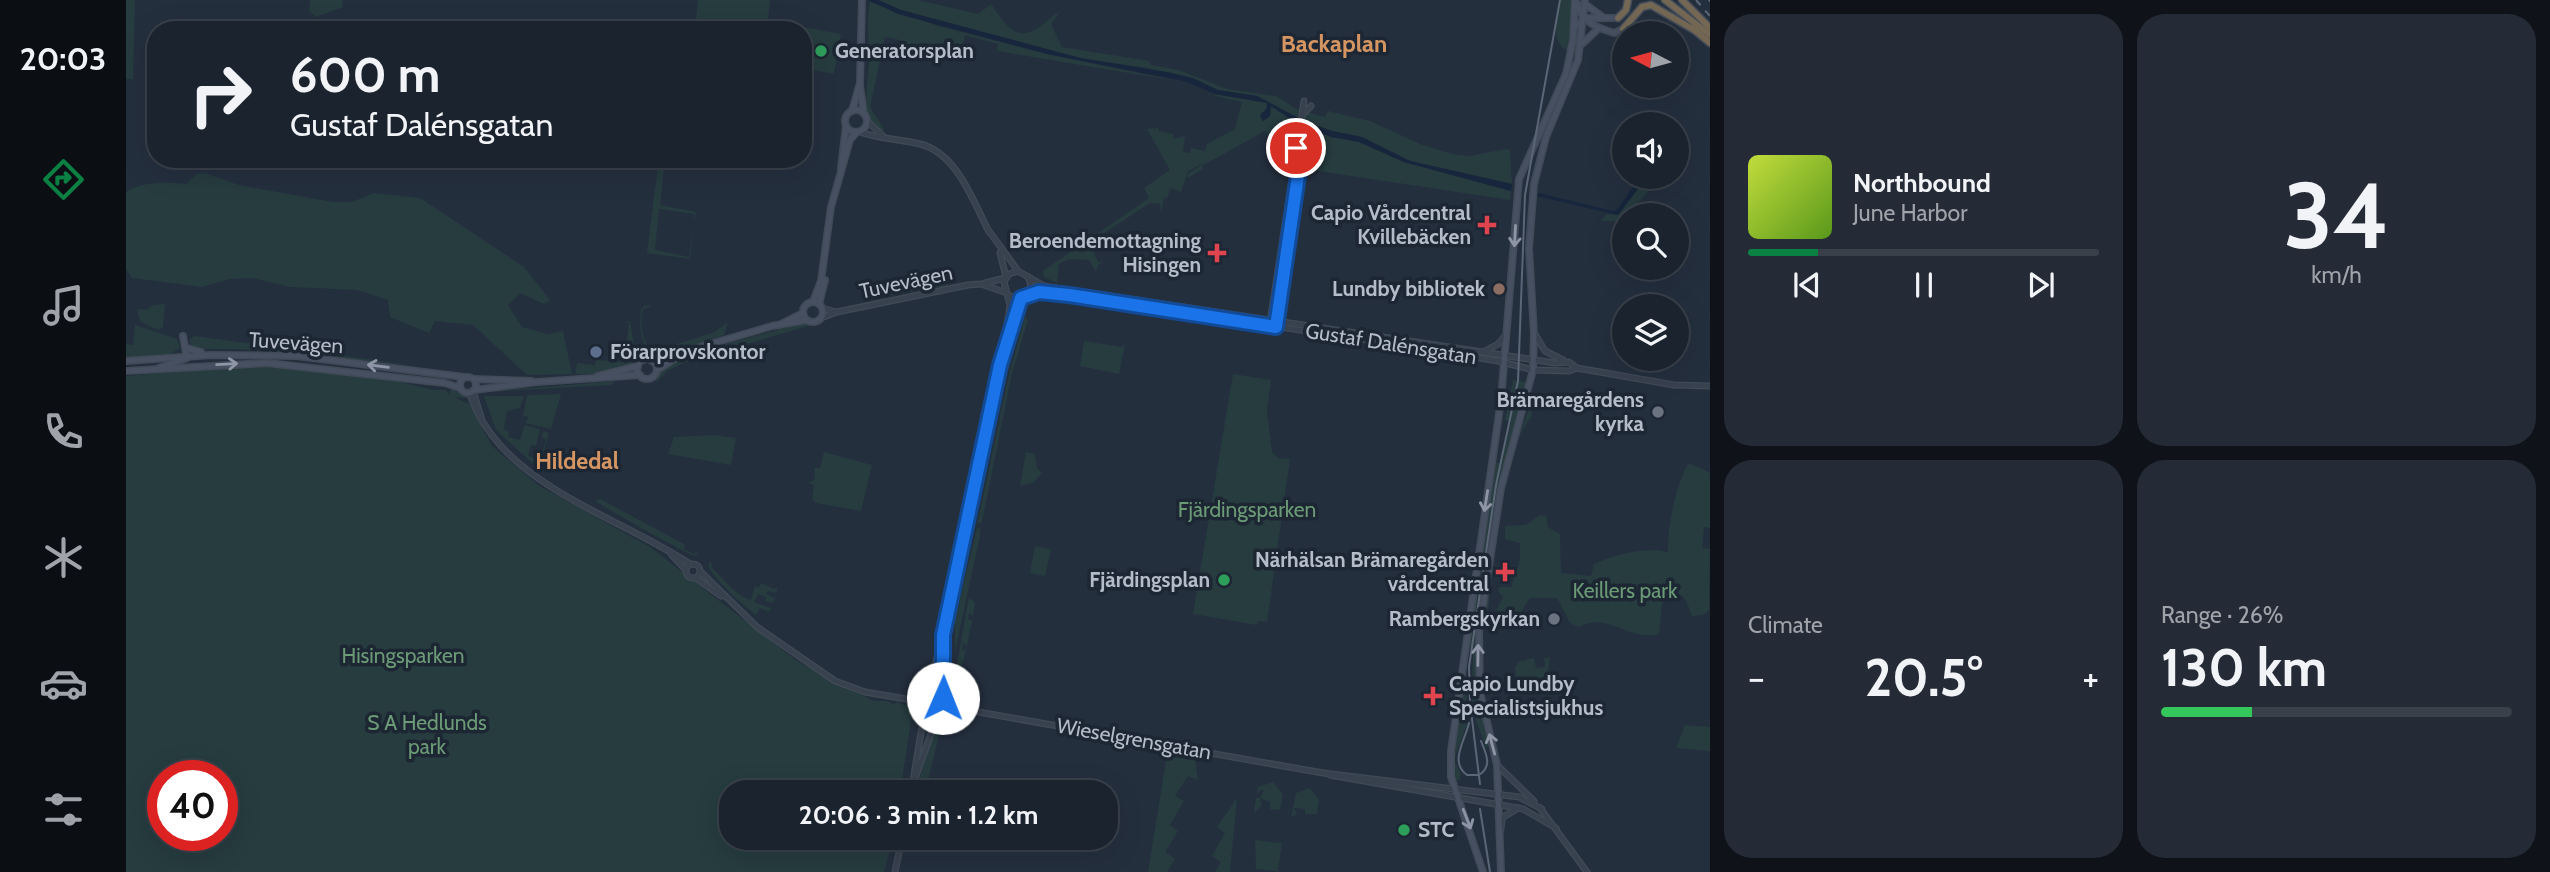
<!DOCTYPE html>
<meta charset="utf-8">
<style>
:root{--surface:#1b232e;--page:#242b36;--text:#f1f3f6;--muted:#a0a4aa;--line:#39404a;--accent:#0b8043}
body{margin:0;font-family:Cabin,sans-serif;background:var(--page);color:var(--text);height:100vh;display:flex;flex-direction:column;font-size:26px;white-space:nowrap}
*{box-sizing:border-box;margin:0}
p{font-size:23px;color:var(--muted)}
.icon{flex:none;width:38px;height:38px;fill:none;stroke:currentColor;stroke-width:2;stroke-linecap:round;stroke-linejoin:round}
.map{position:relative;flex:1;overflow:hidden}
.sheet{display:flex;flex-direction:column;gap:14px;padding:14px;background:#0f1319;width:840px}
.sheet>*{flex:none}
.guide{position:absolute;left:21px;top:21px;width:665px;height:147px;border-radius:28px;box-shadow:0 7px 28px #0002,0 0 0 2px var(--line);background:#1b232e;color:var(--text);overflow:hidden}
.needle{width:46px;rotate:276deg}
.fabs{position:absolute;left:1486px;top:21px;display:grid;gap:14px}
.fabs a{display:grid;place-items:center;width:77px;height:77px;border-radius:50%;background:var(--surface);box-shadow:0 7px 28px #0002,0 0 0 2px var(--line);font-size:35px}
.speed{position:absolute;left:21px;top:760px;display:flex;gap:14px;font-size:35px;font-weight:700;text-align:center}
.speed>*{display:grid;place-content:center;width:91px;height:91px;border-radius:50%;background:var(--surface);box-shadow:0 7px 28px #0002,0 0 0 2px var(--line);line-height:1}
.speed .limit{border:10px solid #d22;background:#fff;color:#111}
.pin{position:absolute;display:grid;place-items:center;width:60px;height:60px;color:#fff;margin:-30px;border:4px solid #fff;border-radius:50%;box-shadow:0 2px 7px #0007}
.me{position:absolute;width:77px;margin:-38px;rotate:1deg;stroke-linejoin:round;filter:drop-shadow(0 0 5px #0008)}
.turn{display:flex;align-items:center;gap:24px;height:147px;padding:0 28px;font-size:32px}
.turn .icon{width:91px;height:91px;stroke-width:2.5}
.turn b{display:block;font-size:49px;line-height:60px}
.big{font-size:52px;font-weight:700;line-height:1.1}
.sheet .card{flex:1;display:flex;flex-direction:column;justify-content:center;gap:10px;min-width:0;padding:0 24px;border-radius:28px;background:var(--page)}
.sheet .dial{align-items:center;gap:0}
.dial b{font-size:91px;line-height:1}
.song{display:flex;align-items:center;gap:21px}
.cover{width:84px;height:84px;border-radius:10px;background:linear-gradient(135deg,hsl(70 70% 55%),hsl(90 70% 35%))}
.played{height:7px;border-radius:4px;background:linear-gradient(90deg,var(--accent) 20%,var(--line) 20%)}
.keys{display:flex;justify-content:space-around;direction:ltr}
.heat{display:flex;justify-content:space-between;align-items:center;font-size:38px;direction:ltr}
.charge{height:10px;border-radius:5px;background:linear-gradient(90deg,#34c759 26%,var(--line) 0)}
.sheet .tiles{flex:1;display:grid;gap:14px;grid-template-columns:repeat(2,1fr)}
.trip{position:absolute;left:593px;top:780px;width:399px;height:70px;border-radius:28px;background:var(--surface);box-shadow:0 7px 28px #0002,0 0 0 2px var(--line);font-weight:700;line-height:70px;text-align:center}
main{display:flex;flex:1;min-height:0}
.tabs{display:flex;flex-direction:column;width:126px;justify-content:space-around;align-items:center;background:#0b0e12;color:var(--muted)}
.tabs .icon{width:49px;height:49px}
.tabs .active{color:var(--accent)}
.tabs b{font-size:32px;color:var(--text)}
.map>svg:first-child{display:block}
.green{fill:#263c3f;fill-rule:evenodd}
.water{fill:#17263c}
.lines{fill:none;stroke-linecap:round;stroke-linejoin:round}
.tertiary-casing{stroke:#414a57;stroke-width:7}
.secondary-casing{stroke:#414a57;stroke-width:8}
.motorway-casing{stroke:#434c59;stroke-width:9}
.tertiary{stroke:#38414e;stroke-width:4.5}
.secondary{stroke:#465061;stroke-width:5}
.motorway{stroke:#746855;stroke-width:6}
.tram{stroke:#5a6575;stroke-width:2}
.rail{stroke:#5a6575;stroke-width:2;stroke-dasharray:7 7;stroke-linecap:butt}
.oneway{stroke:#8e96a5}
.route-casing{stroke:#114b97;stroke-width:18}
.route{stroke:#1a73e8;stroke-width:12}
.leisure-dot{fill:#2e9e5b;stroke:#1d2633;stroke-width:2.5}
.health-dot{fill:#e0444e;stroke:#1d2633;stroke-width:2.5}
.education-dot{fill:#8d6e63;stroke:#1d2633;stroke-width:2.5}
.service-dot{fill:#5c6f8a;stroke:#1d2633;stroke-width:2.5}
.worship-dot{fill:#6b7280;stroke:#1d2633;stroke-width:2.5}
.labels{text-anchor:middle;stroke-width:7;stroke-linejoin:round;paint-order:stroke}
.poi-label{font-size:21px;font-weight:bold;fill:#b4bcc9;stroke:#1d2633;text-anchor:end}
.street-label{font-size:21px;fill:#b4bcc9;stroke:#1d2633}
.park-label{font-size:21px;fill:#6b9a76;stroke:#1d2633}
.neighbourhood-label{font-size:23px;font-weight:bold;fill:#d59563;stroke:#1d2633}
.quarter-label{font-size:24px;font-weight:bold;fill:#d59563;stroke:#1d2633}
</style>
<main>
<nav class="tabs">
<b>20:03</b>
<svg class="icon active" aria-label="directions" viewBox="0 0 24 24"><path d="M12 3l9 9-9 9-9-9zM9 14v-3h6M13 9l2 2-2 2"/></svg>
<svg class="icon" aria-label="music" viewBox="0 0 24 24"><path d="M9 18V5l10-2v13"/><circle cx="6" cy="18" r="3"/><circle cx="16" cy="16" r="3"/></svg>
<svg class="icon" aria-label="phone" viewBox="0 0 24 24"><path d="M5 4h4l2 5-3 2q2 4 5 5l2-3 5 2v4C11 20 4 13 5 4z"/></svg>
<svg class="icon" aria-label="climate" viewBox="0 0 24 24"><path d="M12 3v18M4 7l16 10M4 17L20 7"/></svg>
<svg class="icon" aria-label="car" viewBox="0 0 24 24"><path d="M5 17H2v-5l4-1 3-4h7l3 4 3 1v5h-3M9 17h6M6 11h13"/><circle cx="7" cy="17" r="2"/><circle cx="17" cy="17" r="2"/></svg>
<svg class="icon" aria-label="filters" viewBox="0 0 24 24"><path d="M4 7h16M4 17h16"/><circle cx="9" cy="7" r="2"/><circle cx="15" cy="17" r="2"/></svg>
</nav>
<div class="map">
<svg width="1584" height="872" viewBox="0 0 1584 872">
<rect width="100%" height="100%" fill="#242f3e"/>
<g class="green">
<polygon points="0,0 9,0 7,79 0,79"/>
<polygon points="184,0 216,0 217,7 190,17 183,11"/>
<polygon points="572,0 644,0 641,29 570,20"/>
<path d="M752,0H792L852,14L865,4C880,25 890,45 916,25C922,20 927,15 934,12L925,24L936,47L1023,61L1025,65L1053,70L1101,89L1150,96L1172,110L1199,117L1202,111L1244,121L1294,144L1326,154L1344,156L1380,149L1384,150L1386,184L1284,161L1236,137L1206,131L1178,121L1131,96L1092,90L1021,68L954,58L775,10Z"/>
<path d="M1435,0H1447L1442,51C1423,41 1431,18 1435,0Z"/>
<path d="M744,2L812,26L921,54L1051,81L871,51L872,44L839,35L836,50L777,47L778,41L759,37L744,107L758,129L756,132C732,118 743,82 743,60C743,38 740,22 744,2Z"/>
<polygon points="649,22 715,34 708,74 677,68 677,30 647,30"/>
<polygon points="1089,94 1141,103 1140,110 1134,114 1137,121 1144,116 1144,106 1193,133 1233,142 1278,162 1385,191 1384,200 1179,169 1179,139 1163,144 1146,142 1139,131 1076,166 1077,169 1062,178 1062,174 1080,162 1062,171 1055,192 1045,188 1041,198 1038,198 1035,213 1034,204 1024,203 963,243 972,262 978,261 973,264 970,271 963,260 943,259 933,264 931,283 918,277 917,271 1023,198 1018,188 1044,170 1021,129 1033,128 1033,131 1047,134 1048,139 1059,136 1057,152 1064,153 1065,148 1079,151 1081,144 1109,129 1116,102 1089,96"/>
<polygon points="533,159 552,166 551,170 538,169 534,205 570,212 569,220 568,214 533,209 529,250 563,257 568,227 564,259 521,253"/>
<path d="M79,173L113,185L207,202H226L248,193L294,198L398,267L424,300L418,304L394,293L382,305L396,327L422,334L437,331L446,374L401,375L347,325L309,321L303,333L264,317L262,300L231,290L164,287L127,278L103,279L76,287L6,278L0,269V192C16,181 41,182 60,184L70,174Z"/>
<polygon points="1521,177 1535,177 1498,218 1493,221 1475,221 1481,214 1492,215"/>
<polygon points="821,275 822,286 761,296 765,278 771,277 772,284"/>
<polygon points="39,304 37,327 32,330 14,321 11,309 20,310 27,305"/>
<path d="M519,305L526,306L517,309C514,322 515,341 526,350L532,346L535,349L589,332L602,322L598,335L530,359C514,349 513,326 515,309Z"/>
<polygon points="893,313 897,313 852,491 848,525 843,525 886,333"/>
<polygon points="899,316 902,320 886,373 856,522 851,525 882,379"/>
<polygon points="500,321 504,321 510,357 507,364 476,374 449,374 451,363 469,365 470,360 498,362 503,323"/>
<polygon points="675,323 685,325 560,362 541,371 530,383 533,372 561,355"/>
<polygon points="9,325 51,339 54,348 43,355 0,358 0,344 7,345"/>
<polygon points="68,336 287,365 112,349 73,349 64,345 64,339"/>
<polygon points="958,341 996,347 999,344 993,374 954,366"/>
<path d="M126,366L181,369L270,381L307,390H320L323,395L325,388L342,398L328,397L343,404L366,446L412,485L524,547L671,661L730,692L745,696L736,695L748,701H762L768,705L770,702L787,708L774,793H606V838H767L758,872H0V376ZM37,775H96V835H37Z"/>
<polygon points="1107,374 1145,380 1141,411 1146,452 1152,458 1164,459 1141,622 1132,621 1131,625 1067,614"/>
<path d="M1387,380L1400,382C1370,489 1329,638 1363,746L1360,747L1346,710L1347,648L1342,647L1366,480L1370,463H1375L1385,422L1379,420Z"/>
<polygon points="489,381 485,385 360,392"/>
<polygon points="435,394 425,429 399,423 403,417 397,416 401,395"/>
<polygon points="358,396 398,396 394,408 381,411 378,429 383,432 382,437 394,440 399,425 414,429 410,446 405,445 402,456 414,460 420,440 415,436 418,431 423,433 413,469 370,430"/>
<path d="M1404,406L1406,416C1375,453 1369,561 1362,610L1359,609C1369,540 1378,472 1404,406Z"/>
<polygon points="588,435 610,438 605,465 542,454 548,437"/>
<polygon points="698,452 746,465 735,511 690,503 686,499 688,486 682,482 689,480 688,468 694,468"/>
<polygon points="900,452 909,454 911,468 916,473 907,483 894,486"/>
<path d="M1563,463L1584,473V528L1578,527L1576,548L1584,549L1583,610L1577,615L1566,616C1560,599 1557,589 1537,595L1533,634C1502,642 1482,611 1453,627L1444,623L1431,598H1404L1389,621L1373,617L1371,609L1377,597L1372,591L1374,587H1385L1394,560V543L1379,539V526L1400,525L1414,515L1420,516L1422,527L1434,534L1435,573L1465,576L1468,564C1491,554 1518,547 1542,552C1541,529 1550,482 1563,463Z"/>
<path d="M474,499L556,543L559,545L558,549L568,554L572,551L570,556C561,555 482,509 469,501Z"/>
<polygon points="851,528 854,528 854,536 829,651 829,619"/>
<polygon points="909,546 925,549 919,576 904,573"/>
<path d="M585,561L586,568C599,580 610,596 625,600L629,586L633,588L635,583L648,589L652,587L650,593L642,591L640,594L649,598L647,603L639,601L640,597L632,594L628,602L645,608L643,612L634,608L630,615C618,606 587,579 582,565Z"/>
<polygon points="843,597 849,603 847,616 843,613 842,619 846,621 841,646 837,642 836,651 840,648 835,671 832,670 831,676 834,678 830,679 829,698 827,688"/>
<polygon points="1424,657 1422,673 1415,679 1406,677 1398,686 1397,683 1391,683 1389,668 1392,662 1398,660 1399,664 1399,660 1408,658 1410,668 1419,667 1418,658"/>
<polygon points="1340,660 1341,724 1328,760 1335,774 1333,781 1329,780 1327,756"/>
<polygon points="1559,725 1584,727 1584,751 1550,748"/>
<polygon points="810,726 814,731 799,793 789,793"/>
<polygon points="1041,754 1069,758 1072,780 1062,776 1049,796 1058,801 1044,825 1052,831 1039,852 1049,859 1041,872 1022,872"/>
<polygon points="1147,782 1157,794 1154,810 1144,809 1144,802 1134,798 1136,805 1128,813 1130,798 1134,798 1138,790 1134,790 1131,795 1132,787"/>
<polygon points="1184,788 1193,800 1191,814 1179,814 1179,809 1168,808 1171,814 1165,817 1170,793"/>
<polygon points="1111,798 1104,872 1089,872 1095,862 1086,856 1099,833 1091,827"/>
<polygon points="1129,840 1156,843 1152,871 1157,872 1130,869"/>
</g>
<g class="water">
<polygon points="742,0 752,0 775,10 954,58 1041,72 1067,78 1092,90 1131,96 1178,121 1206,131 1236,137 1284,161 1386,184 1385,191 1278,162 1233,142 1205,137 1169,122 1145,106 1144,116 1137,121 1134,116 1141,108 1141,103 1089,94 1058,81 921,54 772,14"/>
<polygon points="1514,177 1521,177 1492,215 1410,196 1413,193 1487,211 1491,210"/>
</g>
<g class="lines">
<defs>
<g id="tertiary">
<polyline points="1177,114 1185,106"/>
<polyline points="741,121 756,135"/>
<path d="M734,132C753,139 774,139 794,144C831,153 847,201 863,232"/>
<polyline points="863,231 892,271 918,286 1429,363 1443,362 1451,368"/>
<polyline points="874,253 880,277"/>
<polyline points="859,283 879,278"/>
<polyline points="901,294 905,285 902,277"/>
<polyline points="882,295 891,299 913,292 943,295 1299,349 1372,361 1407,370 1443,371 1451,368 1548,385 1584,386"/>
<polyline points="696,308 710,312"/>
<polyline points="695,318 711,312 842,285 855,284 878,292"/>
<polyline points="1144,322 1178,101"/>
<polyline points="1150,322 1175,155 1170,148"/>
<polyline points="1409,334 1419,351 1437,360"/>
<polyline points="1359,351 1372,344 1379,336"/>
<polyline points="878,354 895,299"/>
<polyline points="347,391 355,417"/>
<path d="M343,392C373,485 489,514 564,564"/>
<polyline points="546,555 559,569"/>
<circle cx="567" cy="571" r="7"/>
<polyline points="575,572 631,627 709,681 739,692 798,702"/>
<polyline points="571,579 595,596"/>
<polyline points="817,640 817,697"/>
<circle cx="808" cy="704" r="11"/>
<polyline points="803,695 883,314 884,305 878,282 883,274 892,271"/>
<polyline points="819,706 1197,773 1393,797 1416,809"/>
<polyline points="1372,766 1408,801"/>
<polyline points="1204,775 1397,809 1430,828"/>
<polyline points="790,776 812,714"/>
<polyline points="785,793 799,709"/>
<polyline points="1414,808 1461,872"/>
<polyline points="1375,829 1376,818 1392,808"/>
<polyline points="769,872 776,838"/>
</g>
<g id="secondary">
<path d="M1452,4C1455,22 1472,28 1488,33L1497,29"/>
<polyline points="1459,4 1478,18"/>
<polyline points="1449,26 1461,18 1492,18"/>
<polyline points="1456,44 1473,28"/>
<polyline points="734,86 738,114"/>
<circle cx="730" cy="121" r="11"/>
<polyline points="726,111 734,83 736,0"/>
<polyline points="715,168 720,126"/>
<circle cx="687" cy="312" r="10"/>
<polyline points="687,302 695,281 705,207 724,140 730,133"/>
<polyline points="693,304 699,280"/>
<polyline points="653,325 677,313"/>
<polyline points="61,348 75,352"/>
<circle cx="521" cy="369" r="10"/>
<polyline points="0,361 85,355 171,356 338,377"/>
<polyline points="526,361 646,326 680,320"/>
<polyline points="33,368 61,358 57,336"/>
<polyline points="531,370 550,358"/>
<polyline points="0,371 141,363 319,383 334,388"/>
<polyline points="472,376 512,366"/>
<circle cx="342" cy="385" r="8"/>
<polyline points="348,379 405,381"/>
<polyline points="348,390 411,382 514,375"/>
<polyline points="1357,872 1325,777 1325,751 1375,400 1393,179 1440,74 1447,40 1449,0"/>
<polyline points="1375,872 1371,765 1354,692 1353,631 1375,488 1407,370 1408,334 1403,248 1408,184 1420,137 1452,60 1459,0"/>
</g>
<g id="motorway">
<polyline points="1539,0 1584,35"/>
<polyline points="1556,0 1584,28"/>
<polyline points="1492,18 1500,10 1502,0"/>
<polyline points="1566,28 1584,43"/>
<polyline points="1497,29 1516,7 1525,5 1570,31"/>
</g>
</defs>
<use href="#tertiary" class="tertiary-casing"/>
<use href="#secondary" class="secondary-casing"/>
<use href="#motorway" class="motorway-casing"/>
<use href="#tertiary" class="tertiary"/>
<use href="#secondary" class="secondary"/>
<use href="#motorway" class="motorway"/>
<g class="tram">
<polyline points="1583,0 1584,1"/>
<path d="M1343,723C1339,741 1323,762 1341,775H1353C1367,766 1360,754 1355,741"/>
<polyline points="1354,784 1344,703 1343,667 1370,485 1392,381 1399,195 1434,0"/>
<polyline points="1354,809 1364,872"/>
</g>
<polyline class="rail" points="1570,0 1584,16"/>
</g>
<defs><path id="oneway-shaft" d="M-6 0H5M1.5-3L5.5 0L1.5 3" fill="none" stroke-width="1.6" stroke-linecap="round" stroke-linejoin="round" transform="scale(1.75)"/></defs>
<g class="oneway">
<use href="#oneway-shaft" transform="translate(1389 236) rotate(93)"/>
<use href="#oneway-shaft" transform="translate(101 364) rotate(-3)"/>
<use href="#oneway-shaft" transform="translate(252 366) rotate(-173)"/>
<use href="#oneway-shaft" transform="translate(1360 501) rotate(99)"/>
<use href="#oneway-shaft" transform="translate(1352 655) rotate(-89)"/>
<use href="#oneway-shaft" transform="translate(1366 744) rotate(-105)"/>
<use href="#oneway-shaft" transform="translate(1341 819) rotate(69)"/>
</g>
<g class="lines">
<defs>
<polyline id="route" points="817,698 817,635 874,365 895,298 913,292 943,295 1150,327 1175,155 1170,148"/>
</defs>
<use href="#route" class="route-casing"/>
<use href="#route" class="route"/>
</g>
<g class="leisure-dot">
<circle cx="695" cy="51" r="7"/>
<circle cx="1098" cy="580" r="7"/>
<circle cx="1278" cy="830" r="7"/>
</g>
<g class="health-dot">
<path d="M1357.5 214.5h7v7h7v7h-7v7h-7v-7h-7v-7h7z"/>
<path d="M1087.5 242.5h7v7h7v7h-7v7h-7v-7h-7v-7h7z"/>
<path d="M1375.5 561.5h7v7h7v7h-7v7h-7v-7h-7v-7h7z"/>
<path d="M1303.5 685.5h7v7h7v7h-7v7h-7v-7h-7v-7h7z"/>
</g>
<circle class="education-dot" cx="1373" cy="289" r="7"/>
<circle class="service-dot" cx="470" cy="352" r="7"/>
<g class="worship-dot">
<circle cx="1532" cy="412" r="7"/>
<circle cx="1428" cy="619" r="7"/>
</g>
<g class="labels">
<g class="poi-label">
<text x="709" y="58" text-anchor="start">Generatorsplan</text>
<text x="1345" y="220">Capio Vårdcentral<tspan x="1345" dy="24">Kvillebäcken</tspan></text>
<text x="1075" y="248">Beroendemottagning<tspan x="1075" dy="24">Hisingen</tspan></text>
<text x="1359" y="296">Lundby bibliotek</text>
<text x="484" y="359" text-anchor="start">Förarprovskontor</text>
<text x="1518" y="407">Brämaregårdens<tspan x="1518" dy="24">kyrka</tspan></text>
<text x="1363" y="567">Närhälsan Brämaregården<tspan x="1363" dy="24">vårdcentral</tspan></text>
<text x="1084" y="587">Fjärdingsplan</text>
<text x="1414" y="626">Rambergskyrkan</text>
<text x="1323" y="691" text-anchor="start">Capio Lundby<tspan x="1323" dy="24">Specialistsjukhus</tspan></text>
<text x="1292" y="837" text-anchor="start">STC</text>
</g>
<g class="street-label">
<text transform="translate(780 282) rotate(-12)" y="7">Tuvevägen</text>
<text transform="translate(170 343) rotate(4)" y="7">Tuvevägen</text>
<text transform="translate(1265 344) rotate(9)" y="7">Gustaf Dalénsgatan</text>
<text transform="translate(1008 739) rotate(10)" y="7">Wieselgrensgatan</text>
</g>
<g class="park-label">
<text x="1121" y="517">Fjärdingsparken</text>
<text x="1499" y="598">Keillers park</text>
<text x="277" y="663">Hisingsparken</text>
<text x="301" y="730">S A Hedlunds<tspan x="301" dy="24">park</tspan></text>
</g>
<g class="neighbourhood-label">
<text x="451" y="469">Hildedal</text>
</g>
<g class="quarter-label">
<text x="1208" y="52">Backaplan</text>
</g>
</g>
</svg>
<div class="fabs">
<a><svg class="needle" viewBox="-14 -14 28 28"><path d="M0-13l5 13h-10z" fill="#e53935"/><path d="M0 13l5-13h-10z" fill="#a0a4aa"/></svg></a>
<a><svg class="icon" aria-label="sound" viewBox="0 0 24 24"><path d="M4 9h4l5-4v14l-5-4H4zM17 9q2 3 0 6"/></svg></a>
<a><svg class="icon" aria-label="search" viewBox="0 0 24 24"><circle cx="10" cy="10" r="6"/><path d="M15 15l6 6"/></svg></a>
<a><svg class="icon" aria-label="layers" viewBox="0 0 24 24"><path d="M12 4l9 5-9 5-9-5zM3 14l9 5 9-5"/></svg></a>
</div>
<div class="speed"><div class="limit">40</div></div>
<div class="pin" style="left:1170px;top:148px;background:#d93025"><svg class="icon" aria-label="arrive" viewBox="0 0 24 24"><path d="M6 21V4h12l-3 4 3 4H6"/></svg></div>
<svg class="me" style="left:817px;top:698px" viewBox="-20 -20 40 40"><circle r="19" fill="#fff"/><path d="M0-13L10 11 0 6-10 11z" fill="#1a73e8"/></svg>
<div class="trip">20:06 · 3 min · 1.2 km</div>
<div class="guide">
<div class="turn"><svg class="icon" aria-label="right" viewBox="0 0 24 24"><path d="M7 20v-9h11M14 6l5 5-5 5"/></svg><div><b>600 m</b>Gustaf Dalénsgatan</div></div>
</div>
</div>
<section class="sheet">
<div class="tiles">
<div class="card">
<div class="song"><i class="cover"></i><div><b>Northbound</b><p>June Harbor</p></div></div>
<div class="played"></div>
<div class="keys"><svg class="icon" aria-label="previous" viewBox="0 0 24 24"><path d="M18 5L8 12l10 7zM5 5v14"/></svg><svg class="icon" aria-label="pause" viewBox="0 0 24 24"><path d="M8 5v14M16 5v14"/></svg><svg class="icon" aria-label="next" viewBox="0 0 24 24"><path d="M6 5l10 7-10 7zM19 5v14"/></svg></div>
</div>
<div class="card dial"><b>34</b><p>km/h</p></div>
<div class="card"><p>Climate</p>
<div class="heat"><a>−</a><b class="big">20.5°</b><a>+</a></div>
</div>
<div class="card"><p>Range · 26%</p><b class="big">130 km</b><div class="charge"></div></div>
</div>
</section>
</main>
